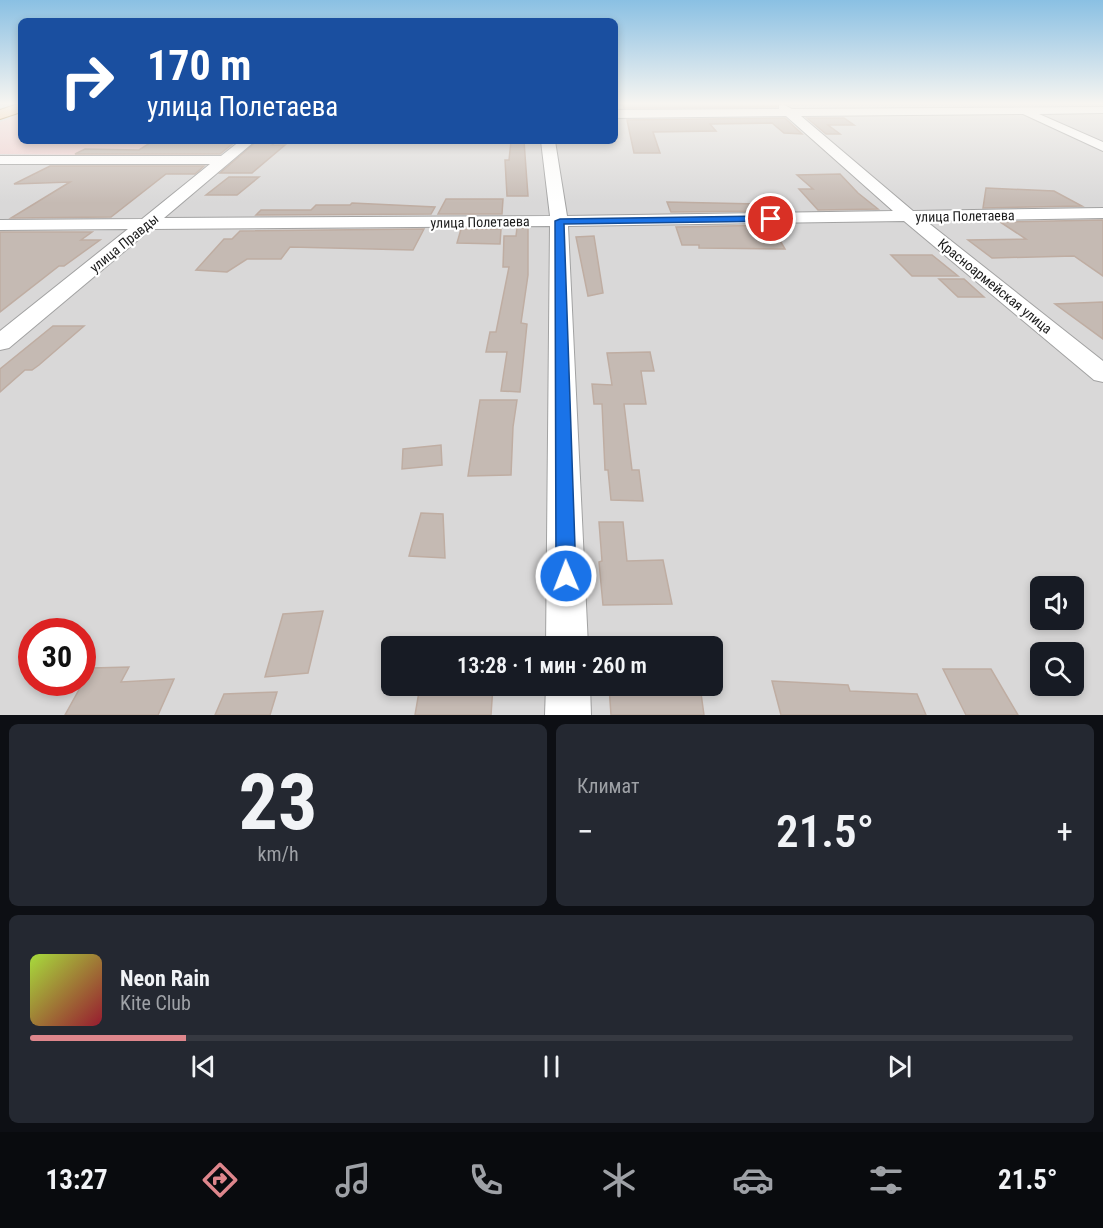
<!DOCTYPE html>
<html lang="ru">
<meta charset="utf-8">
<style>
:root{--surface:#171b24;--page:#242831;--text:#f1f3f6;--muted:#9ea1a6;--line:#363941;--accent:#de868c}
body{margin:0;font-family:"Roboto Condensed",sans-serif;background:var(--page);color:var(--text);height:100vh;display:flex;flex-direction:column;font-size:22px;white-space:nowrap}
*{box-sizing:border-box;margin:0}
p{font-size:20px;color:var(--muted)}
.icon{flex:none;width:33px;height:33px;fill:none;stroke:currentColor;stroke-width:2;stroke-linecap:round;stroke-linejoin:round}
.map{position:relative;height:715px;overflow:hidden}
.drawer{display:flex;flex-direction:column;gap:9px;padding:9px;background:#0d0f14;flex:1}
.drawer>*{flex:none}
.hud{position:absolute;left:18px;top:18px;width:600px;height:126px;border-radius:9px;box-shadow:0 3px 9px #0003;background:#1a4fa0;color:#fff;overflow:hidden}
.buttons{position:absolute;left:1030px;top:576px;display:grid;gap:12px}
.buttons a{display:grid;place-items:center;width:54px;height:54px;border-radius:9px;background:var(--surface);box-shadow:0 3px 9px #0003;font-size:30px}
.speed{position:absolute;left:18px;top:618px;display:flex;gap:12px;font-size:30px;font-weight:700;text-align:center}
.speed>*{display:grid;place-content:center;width:78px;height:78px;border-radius:50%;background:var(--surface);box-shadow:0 3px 9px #0003;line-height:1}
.speed .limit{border:9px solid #d22;background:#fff;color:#111}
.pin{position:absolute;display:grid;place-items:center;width:51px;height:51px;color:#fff;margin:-26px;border:3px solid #fff;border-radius:50%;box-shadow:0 2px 6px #0007}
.me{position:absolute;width:66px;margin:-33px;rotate:359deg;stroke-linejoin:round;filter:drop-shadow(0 0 4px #0008)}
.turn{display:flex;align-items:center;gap:21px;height:126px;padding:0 30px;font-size:27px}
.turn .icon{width:78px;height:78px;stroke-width:2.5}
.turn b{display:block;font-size:42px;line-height:51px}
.big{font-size:45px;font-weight:600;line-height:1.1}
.drawer .card{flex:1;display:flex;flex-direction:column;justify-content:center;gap:9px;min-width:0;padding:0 21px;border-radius:9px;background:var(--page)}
.drawer .dial{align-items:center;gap:0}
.dial b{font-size:78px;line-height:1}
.song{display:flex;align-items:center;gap:18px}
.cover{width:72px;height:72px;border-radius:9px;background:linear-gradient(135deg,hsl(80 70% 55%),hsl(350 70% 35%))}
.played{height:6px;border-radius:3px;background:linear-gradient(90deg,var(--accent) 15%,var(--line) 15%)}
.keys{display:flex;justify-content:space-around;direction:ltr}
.heat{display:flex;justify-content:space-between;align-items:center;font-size:33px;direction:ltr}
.drawer .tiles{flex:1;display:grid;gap:9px;grid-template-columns:1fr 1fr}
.card:last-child{grid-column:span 2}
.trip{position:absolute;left:381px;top:636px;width:342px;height:60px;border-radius:9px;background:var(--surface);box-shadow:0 3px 9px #0003;font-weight:600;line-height:60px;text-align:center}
.dock{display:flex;height:96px;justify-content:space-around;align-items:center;background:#090b0e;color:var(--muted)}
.dock .icon{width:42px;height:42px}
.dock .current{color:var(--accent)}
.dock b{font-size:27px;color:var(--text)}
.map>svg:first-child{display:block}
.residential{fill:#d9d8d8;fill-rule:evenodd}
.commercial{fill:#efcece}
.building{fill:#c5bab3;stroke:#bfada2;stroke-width:1.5}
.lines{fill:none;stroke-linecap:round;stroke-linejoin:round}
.minor-casing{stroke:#a2a2a2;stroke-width:2}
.major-casing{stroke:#925a00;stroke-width:2}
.minor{fill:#fff;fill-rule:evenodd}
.major{fill:#fecb94;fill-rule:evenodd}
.route{fill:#1a73e8;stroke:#114b97;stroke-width:1.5}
.labels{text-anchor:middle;stroke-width:4.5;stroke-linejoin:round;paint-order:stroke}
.far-street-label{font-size:14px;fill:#1b1b1b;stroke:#fff}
</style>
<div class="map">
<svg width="1103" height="715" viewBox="0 0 1103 715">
<rect width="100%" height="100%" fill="#ede8e0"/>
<path class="residential" d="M0,103H21V141H615V103H1103V715H0ZM1041,586H1074V620H1041ZM32,632H82V682H32ZM392,646H712V686H392ZM1041,652H1074V686H1041Z"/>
<polygon class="commercial" points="21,114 21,141 222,141 203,156 0,154 0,122"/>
<g class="building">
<polygon points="623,103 777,105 777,107 624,108"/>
<polygon points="785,118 802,134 784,133 772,123 710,124 716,131 653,132 660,153 634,153 627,120"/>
<polygon points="807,118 844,118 854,125 828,125 840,134 826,134"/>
<polygon points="153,141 236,141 220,154 75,154 85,149 139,150"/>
<polygon points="257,141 277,141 272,145 285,145 252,173 220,173"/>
<polygon points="511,141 524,141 528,196 507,196 505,160 509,160"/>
<polygon points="50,166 204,166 195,174 166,174 111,217 11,218 70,182 14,184"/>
<polygon points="840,174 858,193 878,209 818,210 799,189 813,189 797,175"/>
<polygon points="229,177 259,177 237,195 206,195"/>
<polygon points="986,188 1054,191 1082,206 983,208"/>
<polygon points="446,199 503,199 502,214 438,214"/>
<polygon points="667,202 758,204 762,211 671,212"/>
<polygon points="352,203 435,207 431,214 256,215 261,210 311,210 316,205 350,205"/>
<polygon points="1103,220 1103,276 1074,256 992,258 968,240 1026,239 1000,222"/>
<polygon points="771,225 785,249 699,248 699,245 682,245 676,227"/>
<polygon points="517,228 528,228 528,275 521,323 527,324 520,392 501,391 507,352 486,352 490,332 496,332 509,267 503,267 504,236 516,236"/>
<polygon points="424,229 413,250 290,247 281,259 247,259 227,272 196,270 224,239 232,239 240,231"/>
<polygon points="461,229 501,229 500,244 457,243"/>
<polygon points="0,232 92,232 81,240 100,240 64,266 59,266 0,312"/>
<polygon points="594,236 603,293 588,296 576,237"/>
<polygon points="891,255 932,255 958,276 912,276"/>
<polygon points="939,279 964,279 984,297 958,297"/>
<polygon points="1103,302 1103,339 1055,304"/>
<polygon points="53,326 84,326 39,365 32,370 25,370 0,392 0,369"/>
<polygon points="650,352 654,371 641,371 646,404 624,404 632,470 639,470 643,501 611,500 608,470 605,470 602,404 594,404 592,384 612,385 607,353"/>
<polygon points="480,400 517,400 513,427 511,475 468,476"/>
<polygon points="441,445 442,465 402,469 403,449"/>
<polygon points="421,513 443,514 445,558 409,556"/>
<polygon points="599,522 623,522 627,561 663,560 672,604 603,605 599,562 602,561"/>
<polygon points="323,611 308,673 265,677 283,614"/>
<polygon points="129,667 121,682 174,679 158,715 65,715 91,668"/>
<polygon points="943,669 991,669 1018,715 966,715"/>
<polygon points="772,681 848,685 850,691 917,694 926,715 781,715"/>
<polygon points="420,686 493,686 491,715 415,715"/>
<polygon points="609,686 700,686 704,715 611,715"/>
<polygon points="277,692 270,715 215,715 224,694"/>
</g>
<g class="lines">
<defs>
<g id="minor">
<polygon points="783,104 792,109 1103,107 1103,113 1039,114 1103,142 1103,151 1023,114 801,116 913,211 1103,208 1103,218 926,221 1103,361 1103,382 1094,380 904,221 568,226 588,646 546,646 550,226 151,229 9,348 0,350 0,331 128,229 0,230 0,220 142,219 210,164 0,164 0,156 221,156 240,141 255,141 164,218 550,216 541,141 555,141 567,216 893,211 786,116 615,118 615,110 779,109 779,105"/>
<polygon points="546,686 590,686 591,715 545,715"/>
</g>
<polygon id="major" points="21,103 21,112 0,119 0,110"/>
</defs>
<use href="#minor" class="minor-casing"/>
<use href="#major" class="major-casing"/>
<use href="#minor" class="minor"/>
<use href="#major" class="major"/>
</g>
<linearGradient id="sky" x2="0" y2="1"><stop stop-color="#8ac0e3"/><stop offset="0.51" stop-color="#f7f5f1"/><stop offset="1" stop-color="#f7f5f1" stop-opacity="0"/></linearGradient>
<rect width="1103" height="203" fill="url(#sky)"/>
<polygon class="route" points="771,216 775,219 774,221 564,224 576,576 573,582 566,585 559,582 556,576 555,221 560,219"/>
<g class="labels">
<g class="far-street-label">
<text transform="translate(965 216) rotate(-1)" y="5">улица Полетаева</text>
<text transform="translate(480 222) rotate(-1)" y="5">улица Полетаева</text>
<text transform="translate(124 243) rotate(-39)" y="5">улица Правды</text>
<text transform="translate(995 286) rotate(39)" y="5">Красноармейская улица</text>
</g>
</g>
</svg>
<div class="buttons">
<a><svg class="icon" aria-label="sound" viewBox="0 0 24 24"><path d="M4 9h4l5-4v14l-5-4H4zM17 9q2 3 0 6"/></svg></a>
<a><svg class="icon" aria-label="search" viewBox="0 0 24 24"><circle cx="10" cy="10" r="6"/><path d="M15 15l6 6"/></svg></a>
</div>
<div class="speed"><div class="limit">30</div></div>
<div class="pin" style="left:771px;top:219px;background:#d93025"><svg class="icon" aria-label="arrive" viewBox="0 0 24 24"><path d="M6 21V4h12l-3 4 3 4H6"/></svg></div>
<svg class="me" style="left:566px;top:576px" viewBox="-20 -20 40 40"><circle r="17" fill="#1a73e8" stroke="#fff" stroke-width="3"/><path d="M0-11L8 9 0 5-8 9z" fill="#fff"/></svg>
<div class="trip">13:28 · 1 мин · 260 m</div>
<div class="hud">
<div class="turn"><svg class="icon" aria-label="right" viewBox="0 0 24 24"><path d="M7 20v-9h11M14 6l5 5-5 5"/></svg><div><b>170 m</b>улица Полетаева</div></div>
</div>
</div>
<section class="drawer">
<div class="tiles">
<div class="card dial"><b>23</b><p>km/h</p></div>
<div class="card"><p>Климат</p>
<div class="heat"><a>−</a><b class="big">21.5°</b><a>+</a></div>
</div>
<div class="card">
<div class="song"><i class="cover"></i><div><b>Neon Rain</b><p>Kite Club</p></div></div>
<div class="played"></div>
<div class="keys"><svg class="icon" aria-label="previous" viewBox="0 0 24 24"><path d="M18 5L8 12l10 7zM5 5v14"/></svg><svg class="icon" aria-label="pause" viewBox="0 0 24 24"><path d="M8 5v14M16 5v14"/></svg><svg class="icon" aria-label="next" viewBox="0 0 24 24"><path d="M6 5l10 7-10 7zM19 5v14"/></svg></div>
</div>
</div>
</section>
<nav class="dock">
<b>13:27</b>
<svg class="icon current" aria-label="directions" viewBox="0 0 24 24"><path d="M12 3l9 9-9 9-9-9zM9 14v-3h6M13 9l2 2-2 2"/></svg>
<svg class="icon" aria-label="music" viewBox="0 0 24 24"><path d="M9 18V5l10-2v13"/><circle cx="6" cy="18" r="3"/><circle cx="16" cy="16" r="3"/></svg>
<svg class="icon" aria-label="phone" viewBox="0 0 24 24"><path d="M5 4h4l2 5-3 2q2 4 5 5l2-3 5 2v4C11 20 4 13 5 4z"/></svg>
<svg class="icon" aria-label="climate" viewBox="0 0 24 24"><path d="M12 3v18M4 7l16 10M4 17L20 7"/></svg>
<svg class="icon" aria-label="car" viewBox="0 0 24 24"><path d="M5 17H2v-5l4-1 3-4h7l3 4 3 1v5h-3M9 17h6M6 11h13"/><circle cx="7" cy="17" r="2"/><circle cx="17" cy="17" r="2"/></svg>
<svg class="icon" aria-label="filters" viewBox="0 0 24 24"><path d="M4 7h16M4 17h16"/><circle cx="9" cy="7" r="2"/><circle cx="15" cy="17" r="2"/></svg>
<b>21.5°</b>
</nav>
